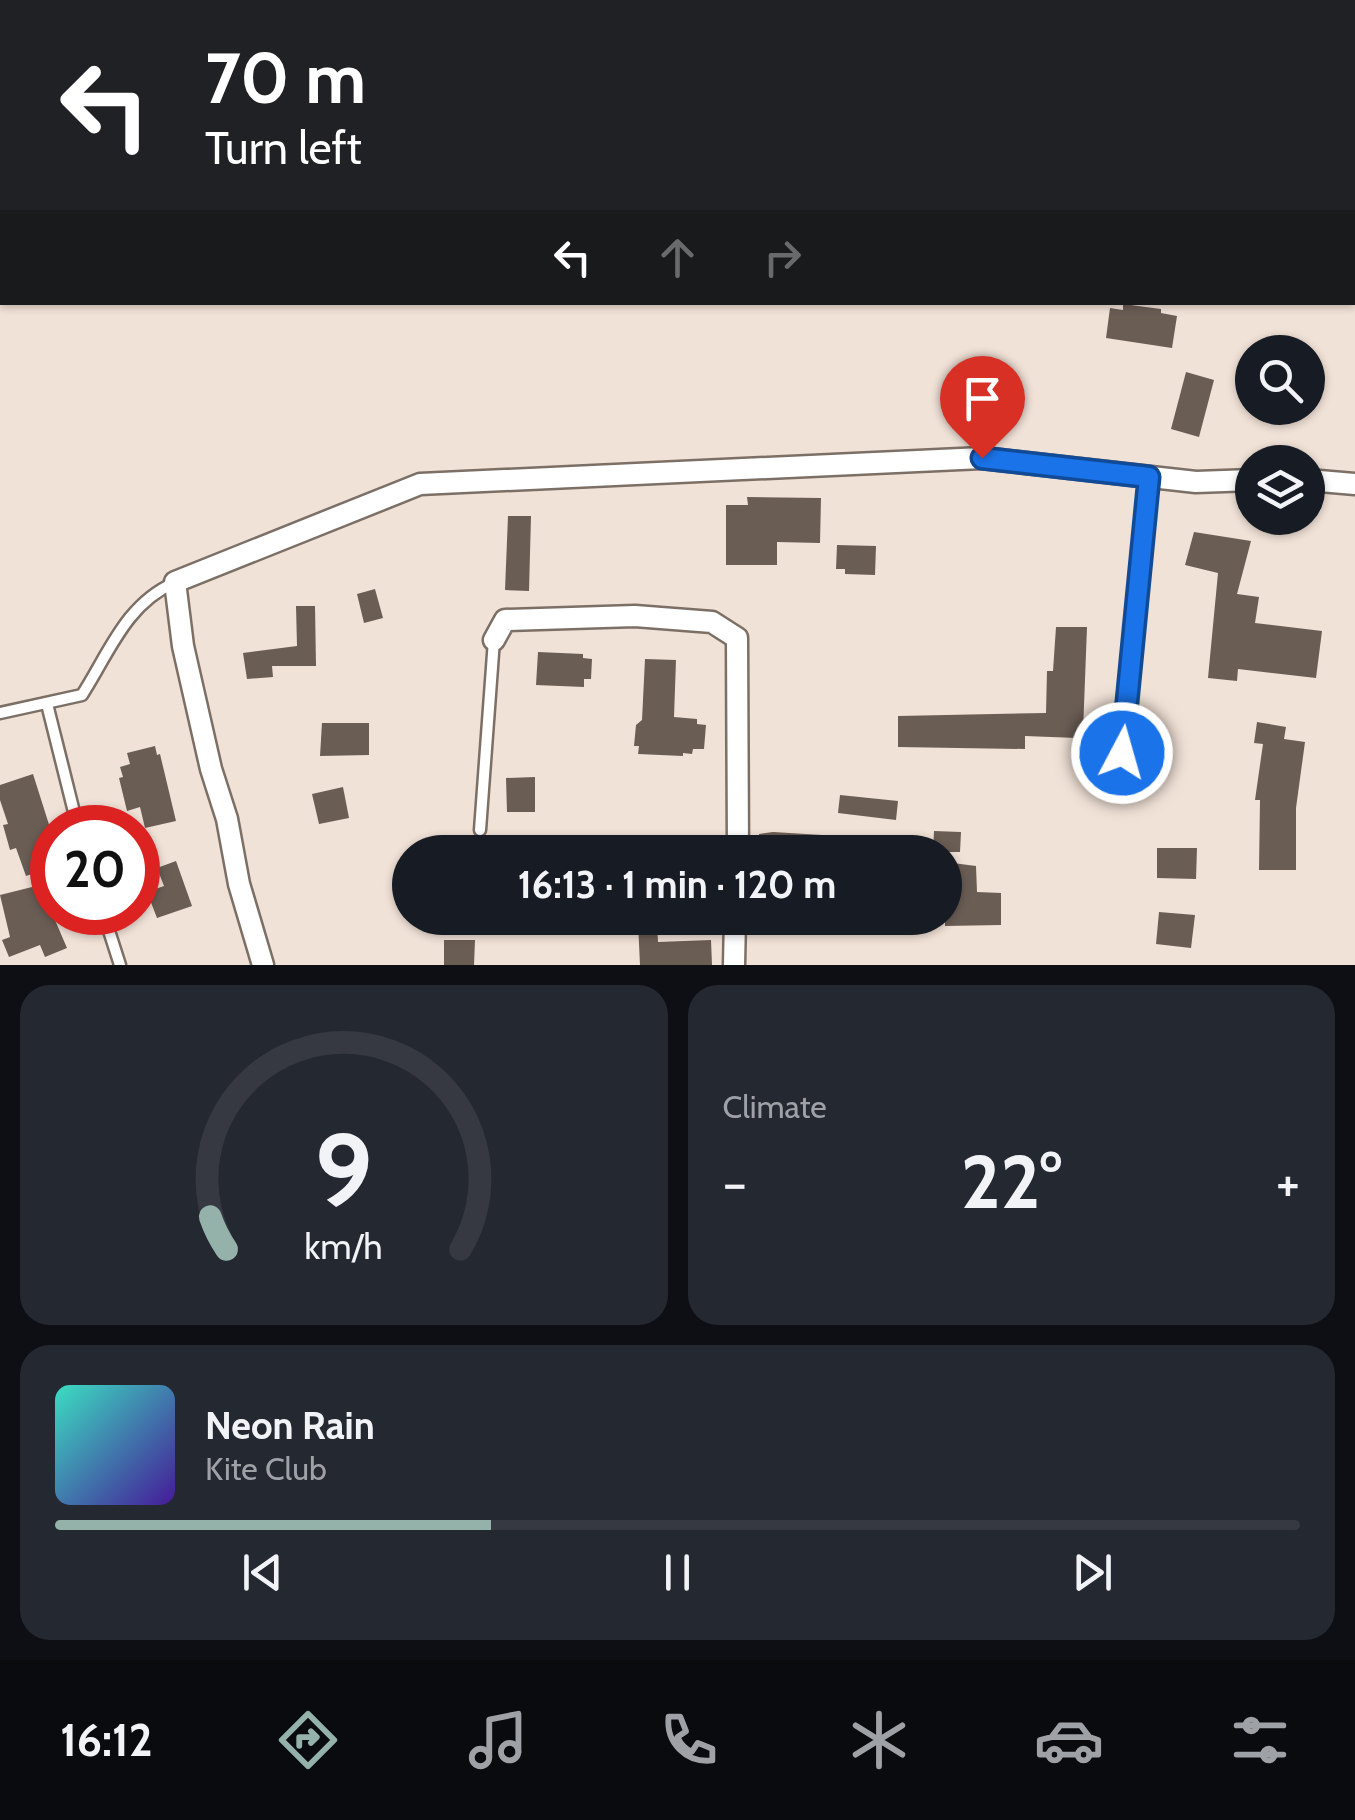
<!DOCTYPE html>
<meta charset="utf-8">
<style>
:root{--surface:#171b24;--page:#242831;--text:#f1f3f6;--muted:#9ea1a6;--line:#363941;--accent:#95b2aa}
body{margin:0;font-family:Cabin,sans-serif;background:var(--page);color:var(--text);height:100vh;display:flex;flex-direction:column;font-size:38px;white-space:nowrap}
*{box-sizing:border-box;margin:0}
p{font-size:32px;color:var(--muted)}
.icon{flex:none;width:55px;height:55px;fill:none;stroke:currentColor;stroke-width:2;stroke-linecap:round;stroke-linejoin:round}
.map{position:relative;height:965px;overflow:hidden}
.side{display:flex;flex-direction:column;gap:20px;padding:20px;background:#0d0f14;flex:1}
.side>*{flex:none}
.guide{position:absolute;left:0px;top:0px;width:1355px;height:305px;box-shadow:0 2px 8px #0004;background:#202124;color:#fff;overflow:hidden}
.controls{position:absolute;left:1235px;top:335px;display:grid;gap:20px}
.controls a{display:grid;place-items:center;width:90px;height:90px;border-radius:50%;background:var(--surface);box-shadow:0 2px 8px #0004;font-size:50px}
.speed{position:absolute;left:30px;top:805px;display:flex;gap:20px;font-size:50px;font-weight:700;text-align:center}
.speed>*{display:grid;place-content:center;width:130px;height:130px;border-radius:50%;background:var(--surface);box-shadow:0 2px 8px #0004;line-height:1}
.speed .limit{border:15px solid #d22;background:#fff;color:#111}
.pin{position:absolute;display:grid;place-items:center;width:85px;height:85px;color:#fff;margin:-102px -42px;border-radius:50% 50% 50% 0;rotate:-45deg;box-shadow:0 0 10px #0007}
.pin .icon{rotate:45deg}
.me{position:absolute;width:110px;margin:-55px;rotate:6deg;stroke-linejoin:round;filter:drop-shadow(0 0 8px #0008)}
.turn{display:flex;align-items:center;gap:35px;height:210px;padding:0 40px;font-size:45px}
.turn .icon{width:130px;height:130px;stroke-width:2.5}
.turn b{display:block;font-size:70px;line-height:85px}
.lanes{display:flex;align-items:center;height:95px;padding:0 40px;background:#0003;justify-content:center;gap:50px;direction:ltr}
.lanes .off{opacity:.35}
.big{font-size:75px;font-weight:700;line-height:1.1}
.side .tile{flex:1;display:flex;flex-direction:column;justify-content:center;gap:15px;min-width:0;padding:0 35px;border-radius:30px;background:var(--page)}
.side .dial{align-items:center;gap:0}
.dial svg{height:260px;overflow:visible;fill:none;stroke:var(--line);stroke-width:7;stroke-linecap:round;text-anchor:middle}
.dial text{fill:var(--text);stroke:none}
.song{display:flex;align-items:center;gap:30px}
.cover{width:120px;height:120px;border-radius:15px;background:linear-gradient(135deg,hsl(170 70% 55%),hsl(260 70% 35%))}
.played{height:10px;border-radius:5px;background:linear-gradient(90deg,var(--accent) 35%,var(--line) 35%)}
.keys{display:flex;justify-content:space-around;direction:ltr}
.heat{display:flex;justify-content:space-between;align-items:center;font-size:55px;direction:ltr}
.side .tiles{flex:1;display:grid;gap:20px;grid-template-columns:1fr 1fr}
.tile:last-child{grid-column:span 2}
.trip{position:absolute;left:392px;top:835px;width:570px;height:100px;border-radius:50px;background:var(--surface);box-shadow:0 2px 8px #0004;font-weight:700;line-height:100px;text-align:center}
.tab-bar{display:flex;height:160px;justify-content:space-around;align-items:center;background:#090b0e;color:var(--muted)}
.tab-bar .icon{width:70px;height:70px}
.tab-bar .on{color:var(--accent)}
.tab-bar b{font-size:45px;color:var(--text)}
.map>svg:first-child{display:block}
.building{fill:#6a5d54}
.lines{fill:none;stroke-linecap:round;stroke-linejoin:round}
.service-casing{stroke:#7c6f65;stroke-width:15}
.minor-casing{stroke:#7c6f65;stroke-width:25}
.service{stroke:#fff;stroke-width:10}
.minor{stroke:#fff;stroke-width:20}
.route-casing{stroke:#114b97;stroke-width:25}
.route{stroke:#1a73e8;stroke-width:18}
</style>
<div class="map">
<svg width="1355" height="965" viewBox="0 0 1355 965">
<rect width="100%" height="100%" fill="#f1e2d7"/>
<g class="building">
<polygon points="1123,304 1161,309 1161,313 1177,316 1172,348 1106,338 1110,308 1123,310"/>
<polygon points="1186,372 1214,380 1199,437 1171,429"/>
<polygon points="747,497 821,498 820,543 777,542 777,565 726,565 726,505 748,505"/>
<polygon points="508,516 531,516 529,591 505,590"/>
<polygon points="1194,532 1251,541 1237,594 1259,597 1255,623 1322,631 1316,678 1238,669 1237,681 1208,678 1218,573 1185,565"/>
<polygon points="837,545 876,546 875,575 845,574 845,569 836,569"/>
<polygon points="375,589 383,618 364,623 357,594"/>
<polygon points="296,606 315,606 316,666 272,666 273,677 247,679 243,653 297,646"/>
<polygon points="1056,627 1087,627 1083,732 1077,732 1077,738 1025,736 1025,749 898,747 898,716 1046,713 1047,671 1053,671"/>
<polygon points="538,652 583,654 583,658 592,659 591,679 584,679 584,687 536,685"/>
<polygon points="645,659 676,660 674,717 697,719 697,724 706,725 704,749 693,749 692,754 683,753 683,756 638,754 639,746 634,746 636,725 642,720"/>
<polygon points="1257,722 1286,727 1284,739 1305,742 1296,808 1296,870 1259,870 1260,800 1255,800 1263,744 1254,743"/>
<polygon points="322,723 369,723 369,755 320,756"/>
<polygon points="155,746 157,755 160,754 176,821 145,828 140,807 127,811 119,778 123,777 120,767 130,764 127,753"/>
<polygon points="33,774 52,834 52,867 26,876 16,848 10,850 3,825 8,824 0,800 0,785"/>
<polygon points="535,777 535,812 507,812 506,778"/>
<polygon points="343,787 349,818 319,824 312,794"/>
<polygon points="840,795 898,801 896,820 838,813"/>
<polygon points="934,831 961,832 960,852 933,852"/>
<polygon points="773,832 822,835 821,852 758,852 759,834"/>
<polygon points="1157,848 1197,848 1196,879 1157,878"/>
<polygon points="176,861 192,906 157,918 147,892 164,886 157,868"/>
<polygon points="945,862 976,866 977,892 1001,893 1001,925 945,926"/>
<polygon points="40,885 67,948 45,957 40,945 9,957 2,940 10,937 0,895"/>
<polygon points="1159,912 1195,915 1191,948 1156,944"/>
<polygon points="657,921 658,942 711,940 712,965 640,965 638,922"/>
<polygon points="444,940 475,940 474,965 444,965"/>
</g>
<g class="lines">
<defs>
<g id="service">
<polyline points="59,2 59,0"/>
<polyline points="915,2 916,0"/>
<polyline points="1352,40 1355,30"/>
<polyline points="47,704 78,828"/>
<path d="M0,713L82,695C109,653 126,604 174,583"/>
<polyline points="1122,753 1149,477"/>
<polyline points="480,830 494,640"/>
<polyline points="103,912 120,965"/>
</g>
<g id="minor">
<polyline points="540,2 541,0"/>
<polyline points="776,2 777,0"/>
<polyline points="1308,480 1355,484"/>
<polyline points="494,640 505,620 635,616 712,622 737,638 738,852"/>
<polyline points="263,965 239,884 227,819 211,769 183,646 175,582 420,484 982,458 1196,482 1252,480"/>
<polyline points="734,965 735,918"/>
</g>
</defs>
<use href="#service" class="service-casing"/>
<use href="#minor" class="minor-casing"/>
<use href="#service" class="service"/>
<use href="#minor" class="minor"/>
</g>
<g class="lines">
<defs>
<polyline id="route" points="982,458 1149,477 1122,753"/>
</defs>
<use href="#route" class="route-casing"/>
<use href="#route" class="route"/>
</g>
</svg>
<div class="controls">
<a><svg class="icon" aria-label="search" viewBox="0 0 24 24"><circle cx="10" cy="10" r="6"/><path d="M15 15l6 6"/></svg></a>
<a><svg class="icon" aria-label="layers" viewBox="0 0 24 24"><path d="M12 4l9 5-9 5-9-5zM3 14l9 5 9-5"/></svg></a>
</div>
<div class="speed"><div class="limit">20</div></div>
<div class="pin" style="left:982px;top:458px;background:#d93025"><svg class="icon" aria-label="arrive" viewBox="0 0 24 24"><path d="M6 21V4h12l-3 4 3 4H6"/></svg></div>
<svg class="me" style="left:1122px;top:753px" viewBox="-20 -20 40 40"><circle r="17" fill="#1a73e8" stroke="#fff" stroke-width="3"/><path d="M0-11L8 9 0 5-8 9z" fill="#fff"/></svg>
<div class="trip">16:13 · 1 min · 120 m</div>
<div class="guide">
<div class="turn"><svg class="icon" aria-label="left" viewBox="0 0 24 24"><path d="M17 20v-9H6M10 6l-5 5 5 5"/></svg><div><b>70 m</b>Turn left</div></div>
<div class="lanes"><svg class="icon" aria-label="left" viewBox="0 0 24 24"><path d="M17 20v-9H6M10 6l-5 5 5 5"/></svg><svg class="icon off" aria-label="ahead" viewBox="0 0 24 24"><path d="M12 20V5M6 11l6-6 6 6"/></svg><svg class="icon off" aria-label="right" viewBox="0 0 24 24"><path d="M7 20v-9h11M14 6l5 5-5 5"/></svg></div>
</div>
</div>
<section class="side">
<div class="tiles">
<div class="tile dial"><svg viewBox="0 0 100 80">
<path d="M14 69A42 42 0 1 1 86 69"/>
<path d="M14 69A42 42 0 0 1 9 59" stroke="#95b2aa"/>
<text x="50" y="56" font-size="32" font-weight="700">9</text>
<text x="50" y="72" font-size="11">km/h</text>
</svg></div>
<div class="tile"><p>Climate</p>
<div class="heat"><a>−</a><b class="big">22°</b><a>+</a></div>
</div>
<div class="tile">
<div class="song"><i class="cover"></i><div><b>Neon Rain</b><p>Kite Club</p></div></div>
<div class="played"></div>
<div class="keys"><svg class="icon" aria-label="previous" viewBox="0 0 24 24"><path d="M18 5L8 12l10 7zM5 5v14"/></svg><svg class="icon" aria-label="pause" viewBox="0 0 24 24"><path d="M8 5v14M16 5v14"/></svg><svg class="icon" aria-label="next" viewBox="0 0 24 24"><path d="M6 5l10 7-10 7zM19 5v14"/></svg></div>
</div>
</div>
</section>
<nav class="tab-bar">
<b>16:12</b>
<svg class="icon on" aria-label="directions" viewBox="0 0 24 24"><path d="M12 3l9 9-9 9-9-9zM9 14v-3h6M13 9l2 2-2 2"/></svg>
<svg class="icon" aria-label="music" viewBox="0 0 24 24"><path d="M9 18V5l10-2v13"/><circle cx="6" cy="18" r="3"/><circle cx="16" cy="16" r="3"/></svg>
<svg class="icon" aria-label="phone" viewBox="0 0 24 24"><path d="M5 4h4l2 5-3 2q2 4 5 5l2-3 5 2v4C11 20 4 13 5 4z"/></svg>
<svg class="icon" aria-label="climate" viewBox="0 0 24 24"><path d="M12 3v18M4 7l16 10M4 17L20 7"/></svg>
<svg class="icon" aria-label="car" viewBox="0 0 24 24"><path d="M5 17H2v-5l4-1 3-4h7l3 4 3 1v5h-3M9 17h6M6 11h13"/><circle cx="7" cy="17" r="2"/><circle cx="17" cy="17" r="2"/></svg>
<svg class="icon" aria-label="filters" viewBox="0 0 24 24"><path d="M4 7h16M4 17h16"/><circle cx="9" cy="7" r="2"/><circle cx="15" cy="17" r="2"/></svg>
</nav>
